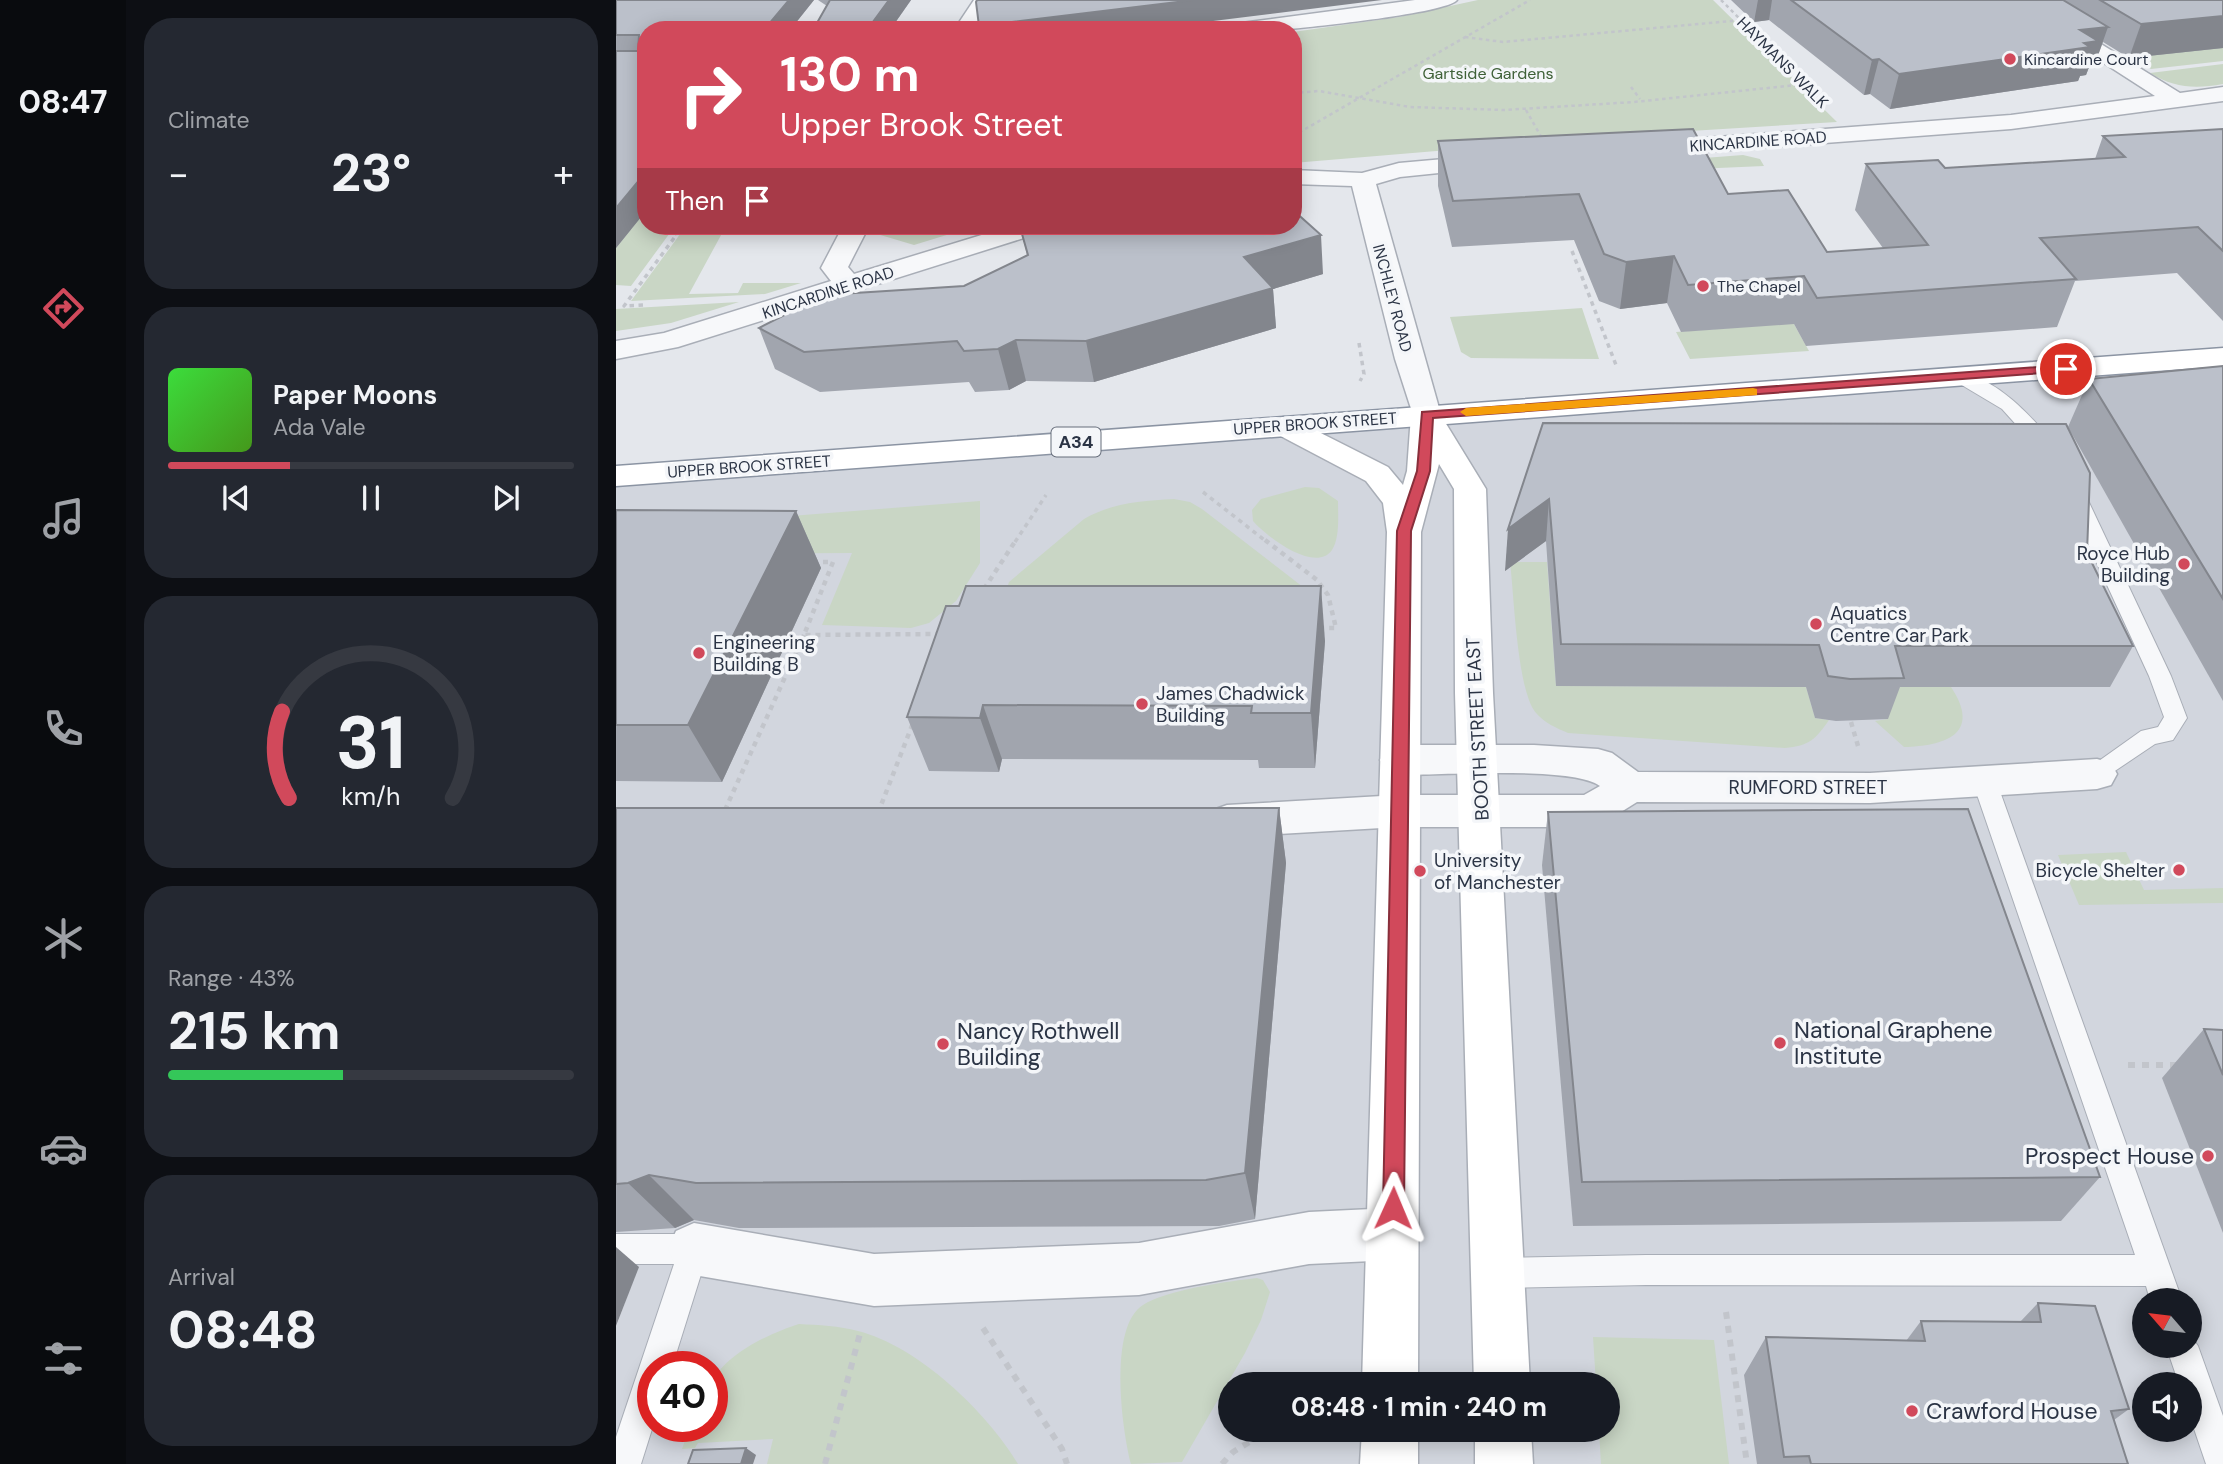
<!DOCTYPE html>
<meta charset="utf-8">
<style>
:root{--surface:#171b24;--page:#242831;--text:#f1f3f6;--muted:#9ea1a6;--line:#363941;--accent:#d1495b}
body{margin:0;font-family:"DM Sans",sans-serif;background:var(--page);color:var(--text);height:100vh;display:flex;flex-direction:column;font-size:26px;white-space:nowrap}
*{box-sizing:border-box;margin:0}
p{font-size:23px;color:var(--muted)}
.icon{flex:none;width:38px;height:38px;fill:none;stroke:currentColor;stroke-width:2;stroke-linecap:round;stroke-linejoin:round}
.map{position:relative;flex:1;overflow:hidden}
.sheet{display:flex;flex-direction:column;gap:18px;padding:18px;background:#0d0f14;width:490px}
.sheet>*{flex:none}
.guide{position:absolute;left:21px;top:21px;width:665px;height:214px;border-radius:28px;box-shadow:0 4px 18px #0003;background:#d1495b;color:#fff;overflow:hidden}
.needle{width:46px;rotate:298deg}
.controls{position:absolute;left:1516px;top:1288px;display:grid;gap:14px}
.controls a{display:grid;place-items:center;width:70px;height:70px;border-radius:50%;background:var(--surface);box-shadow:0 4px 18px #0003;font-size:35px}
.speed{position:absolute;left:21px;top:1351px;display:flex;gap:14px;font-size:35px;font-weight:700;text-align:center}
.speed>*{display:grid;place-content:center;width:91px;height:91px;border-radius:50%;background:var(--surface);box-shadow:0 4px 18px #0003;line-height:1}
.speed .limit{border:10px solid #d22;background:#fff;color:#111}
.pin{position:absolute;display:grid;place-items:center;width:60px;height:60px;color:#fff;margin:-30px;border:4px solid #fff;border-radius:50%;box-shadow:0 2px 7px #0007}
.me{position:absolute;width:77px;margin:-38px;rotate:1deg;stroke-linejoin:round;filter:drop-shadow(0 0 5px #0008)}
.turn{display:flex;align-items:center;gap:24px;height:147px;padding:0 28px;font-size:32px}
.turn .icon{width:91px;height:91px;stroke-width:2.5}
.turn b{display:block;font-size:49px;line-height:60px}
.then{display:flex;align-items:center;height:66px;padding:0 28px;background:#0003;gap:14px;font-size:26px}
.big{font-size:52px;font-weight:700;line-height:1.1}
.sheet .widget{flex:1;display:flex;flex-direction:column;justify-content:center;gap:10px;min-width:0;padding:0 24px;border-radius:28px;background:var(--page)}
.sheet .dial{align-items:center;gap:0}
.dial svg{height:182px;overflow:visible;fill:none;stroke:var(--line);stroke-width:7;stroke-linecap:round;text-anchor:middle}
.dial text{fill:var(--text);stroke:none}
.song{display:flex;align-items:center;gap:21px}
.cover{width:84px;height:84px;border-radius:10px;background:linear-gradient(135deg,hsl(120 70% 55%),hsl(100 70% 35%))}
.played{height:7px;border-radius:4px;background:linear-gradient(90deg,var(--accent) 30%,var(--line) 30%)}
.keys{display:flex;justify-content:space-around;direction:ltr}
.heat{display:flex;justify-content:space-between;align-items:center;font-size:38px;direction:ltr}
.charge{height:10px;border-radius:5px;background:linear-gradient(90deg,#34c759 43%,var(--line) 0)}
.trip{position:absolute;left:602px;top:1372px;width:402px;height:70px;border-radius:35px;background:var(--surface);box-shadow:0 4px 18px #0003;font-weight:700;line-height:70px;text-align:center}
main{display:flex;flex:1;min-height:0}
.menu{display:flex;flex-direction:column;width:126px;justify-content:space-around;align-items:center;background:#090b0e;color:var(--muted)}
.menu .icon{width:49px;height:49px}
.menu .on{color:var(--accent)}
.menu b{font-size:32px;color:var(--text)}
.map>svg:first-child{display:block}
.built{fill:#d2d6de;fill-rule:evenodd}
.green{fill:#c9d6c5}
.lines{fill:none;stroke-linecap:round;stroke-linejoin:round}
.lane-casing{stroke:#a9aeb7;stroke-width:2}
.street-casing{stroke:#a9aeb7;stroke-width:3}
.secondary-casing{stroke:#a9aeb7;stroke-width:3}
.highway-casing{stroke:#8b94a3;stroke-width:3}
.path-far3{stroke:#c2c5cb;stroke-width:2.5;stroke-dasharray:3.5 3.5;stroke-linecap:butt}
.path-far2{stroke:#c2c5cb;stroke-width:3.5;stroke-dasharray:4.5 4.5;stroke-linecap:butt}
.path-far1{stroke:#c2c5cb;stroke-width:4.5;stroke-dasharray:5 5;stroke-linecap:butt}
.path{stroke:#c2c5cb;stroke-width:6;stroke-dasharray:7 7;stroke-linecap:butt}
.lane{fill:#f7f8fa;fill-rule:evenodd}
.street{fill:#f7f8fa;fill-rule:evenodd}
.secondary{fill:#fff;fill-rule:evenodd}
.highway{fill:#fff;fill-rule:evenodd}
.wall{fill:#a1a5ae}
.shaded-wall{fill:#83868d}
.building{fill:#bbc0ca;stroke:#83868d;stroke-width:2}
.route{fill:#d1495b;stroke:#882f3b;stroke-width:2}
.slow{fill:#f59e0b}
.poi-dot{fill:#d1495b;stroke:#f4f6f9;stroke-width:2.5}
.labels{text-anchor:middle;stroke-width:7;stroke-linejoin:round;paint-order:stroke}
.far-poi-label{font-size:16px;fill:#2b3445;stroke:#f4f6f9;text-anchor:start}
.far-street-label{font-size:16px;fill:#2b3445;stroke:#f4f6f9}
.far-park-label{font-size:16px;fill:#3f6138;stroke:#f4f6f9}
.shield{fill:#f4f6f9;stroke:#676e7b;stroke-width:2}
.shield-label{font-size:18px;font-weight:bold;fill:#2b3445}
.poi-label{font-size:19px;fill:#2b3445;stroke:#f4f6f9;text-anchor:start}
.street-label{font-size:19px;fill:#2b3445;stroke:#f4f6f9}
.near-poi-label{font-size:23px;fill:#2b3445;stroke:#f4f6f9;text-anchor:start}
</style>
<main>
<nav class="menu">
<b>08:47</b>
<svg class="icon on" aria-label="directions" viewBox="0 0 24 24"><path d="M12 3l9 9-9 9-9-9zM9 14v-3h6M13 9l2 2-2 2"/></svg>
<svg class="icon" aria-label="music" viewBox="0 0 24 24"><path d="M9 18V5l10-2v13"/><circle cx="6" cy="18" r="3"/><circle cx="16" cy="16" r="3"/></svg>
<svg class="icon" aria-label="phone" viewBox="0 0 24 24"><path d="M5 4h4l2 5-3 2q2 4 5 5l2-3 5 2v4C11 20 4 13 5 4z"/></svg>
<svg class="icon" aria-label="climate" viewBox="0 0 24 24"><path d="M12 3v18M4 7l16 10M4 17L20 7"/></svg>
<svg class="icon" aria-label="car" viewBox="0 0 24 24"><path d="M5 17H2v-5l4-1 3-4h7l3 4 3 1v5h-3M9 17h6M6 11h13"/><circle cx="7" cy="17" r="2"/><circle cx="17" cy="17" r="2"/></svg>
<svg class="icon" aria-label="filters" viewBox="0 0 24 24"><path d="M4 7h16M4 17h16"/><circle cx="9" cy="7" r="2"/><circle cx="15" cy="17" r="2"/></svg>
</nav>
<section class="sheet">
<div class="widget"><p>Climate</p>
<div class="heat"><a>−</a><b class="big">23°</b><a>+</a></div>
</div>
<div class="widget">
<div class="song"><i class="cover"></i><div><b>Paper Moons</b><p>Ada Vale</p></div></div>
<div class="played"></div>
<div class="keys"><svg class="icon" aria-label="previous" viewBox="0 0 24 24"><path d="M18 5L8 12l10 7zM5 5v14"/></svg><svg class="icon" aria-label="pause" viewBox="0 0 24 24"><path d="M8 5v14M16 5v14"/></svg><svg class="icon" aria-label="next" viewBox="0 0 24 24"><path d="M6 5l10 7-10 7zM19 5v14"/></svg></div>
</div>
<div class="widget dial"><svg viewBox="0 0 100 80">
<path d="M14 69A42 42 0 1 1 86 69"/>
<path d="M14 69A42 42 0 0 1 11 31" stroke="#d1495b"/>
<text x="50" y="56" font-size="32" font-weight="700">31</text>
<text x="50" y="72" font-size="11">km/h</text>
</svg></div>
<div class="widget"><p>Range · 43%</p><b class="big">215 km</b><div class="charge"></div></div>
<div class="widget"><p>Arrival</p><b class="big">08:48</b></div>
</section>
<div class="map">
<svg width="1607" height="1464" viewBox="0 0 1607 1464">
<rect width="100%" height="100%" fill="#e4e7ec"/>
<path class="built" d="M1607,357V1464H0V1327L22,1267H0V476ZM1528,1300H1573V1346H1528ZM37,1367H96V1426H37ZM614,1384H992V1430H614ZM1528,1384H1573V1430H1528Z"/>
<g class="green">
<polygon points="862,0 1097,0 1221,122 1025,134 677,163 677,32 783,17"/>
<polygon points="1483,37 1607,48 1607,61 1535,69"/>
<path d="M1607,64V84C1579,89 1558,88 1534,73Z"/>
<polygon points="1127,155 1144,159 1148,166 827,180 827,178"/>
<polygon points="30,210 30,226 59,226 15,286 0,285 0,248"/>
<polygon points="70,226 110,226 73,294 122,293 127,283 185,283 149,294 15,301"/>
<polygon points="265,226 360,226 298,245 261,234"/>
<polygon points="1130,238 1193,351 1074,359 1060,332 1152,325"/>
<polygon points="123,302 55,323 0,331 0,309"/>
<polygon points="966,308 983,359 855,358 845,352 834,317"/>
<path d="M689,487L703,488L722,501C722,515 724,538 716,550C699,574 650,536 637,521L636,510L645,499Z"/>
<path d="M558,499L574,502L586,509L687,587L389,594L393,582L468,519C498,502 525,501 558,499Z"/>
<polygon points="364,501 364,563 340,601 313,623 295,628 206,625 236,553 0,554 0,530"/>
<path d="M894,562H931L940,686L1190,687L1199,718L1213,720C1200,739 1193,746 1169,748L952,733C940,728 929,723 920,713C901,691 898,594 894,562Z"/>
<path d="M1264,687H1335C1367,735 1327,746 1288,747L1259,721L1272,719Z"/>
<polygon points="1510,852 1528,890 1607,888 1607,903 1463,905 1442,855"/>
<path d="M641,1278L647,1280L654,1292L645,1320L629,1353L566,1462L515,1464C506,1429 492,1327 527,1305C549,1290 614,1281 641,1278Z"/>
<path d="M183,1324C203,1325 223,1326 242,1331C302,1346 371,1412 402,1464H151L157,1439L82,1443L79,1448L66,1449L74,1426H96C96,1414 93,1393 97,1382C108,1354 157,1332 183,1324Z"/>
<polygon points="977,1337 1098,1340 1113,1464 985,1464 983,1430 992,1430 992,1384 980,1384"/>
</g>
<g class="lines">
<defs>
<g id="lane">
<path d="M1345,372C1383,381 1412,413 1437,442L1439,446L1437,450H1423L1386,409L1339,381L1336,377L1339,373Z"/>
<polygon points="1460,490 1470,496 1555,676 1571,718 1557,740 1539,744 1481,783 1473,780 1469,774 1473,768 1525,731 1542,727 1548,717 1533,676 1450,496"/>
<polygon points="1369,774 1377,777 1381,783 1566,1300 1534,1300 1530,1286 1030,1285 884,1288 873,1284 869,1273 873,1262 884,1258 1030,1255 1519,1255 1357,783 1361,777"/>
<polygon points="0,1234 78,1234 89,1238 93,1249 56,1367 37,1367 37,1426 25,1464 0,1464 0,1437 58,1264 0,1264"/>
<polygon points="1573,1333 1582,1346 1607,1416 1607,1464 1590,1464 1573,1414 1573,1384 1563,1384 1550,1346 1573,1346"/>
</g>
<g id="street">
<polygon points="358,0 378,0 358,30 338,30"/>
<path d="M799,0H841C831,13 697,27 673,29C651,31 629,30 608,30L618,24Z"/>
<polygon points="1390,0 1414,0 1564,93 1607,87 1607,101 1395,129 1035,156 1027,154 1023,149 1027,144 1035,142 1395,115 1539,96"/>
<polygon points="873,155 881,157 885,162 881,167 784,177 760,184 825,415 821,421 810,424 799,421 779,359 736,186 677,184 677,170 746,173 783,163"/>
<polygon points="227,226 253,226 232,267 238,274 395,226 434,226 430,231 62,347 0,359 0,341 48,333 215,281 205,268"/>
<path d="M784,745H918L982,749L996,753L1022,772L1254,773L1481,759L1495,763L1501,774L1495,785L1481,789L1254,803L1021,802L989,822L975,827H783L611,837L597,832L591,821L597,810L611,805L783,795H968L984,786C957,766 824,775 784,775L770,770L764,760L770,750Z"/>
<polygon points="777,1208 795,1216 803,1234 795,1252 777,1260 693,1264 523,1295 258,1306 78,1275 60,1267 52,1249 60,1231 78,1223 258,1254 523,1243 693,1212"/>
</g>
<g id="secondary">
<polygon points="810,406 821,409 870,489 877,693 914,1384 858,1384 839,693 838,489 823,464 805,532 802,1384 746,1384 771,532 767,503 750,481 657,432 653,426 657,420 668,417 679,420 772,467 787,485 791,471 795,415 799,409"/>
<polygon points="746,1430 802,1430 802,1464 744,1464"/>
<polygon points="859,1430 915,1430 917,1464 859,1464"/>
</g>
<polygon id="highway" points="1607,348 1607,366 0,486 0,466"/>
</defs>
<use href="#lane" class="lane-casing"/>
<use href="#street" class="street-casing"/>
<use href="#secondary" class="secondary-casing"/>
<use href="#highway" class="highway-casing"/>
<g class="path-far3">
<polyline points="1105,0 1206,102"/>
<polyline points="849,37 887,42 1126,20"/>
<polyline points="1015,87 1024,99"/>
<polyline points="677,93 703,91 794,107 888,110 1018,102 1190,84"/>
<polyline points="910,110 927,140"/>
<polyline points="677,136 914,0"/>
<polyline points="59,235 66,226"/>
</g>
<g class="path-far2">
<polyline points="956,251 1000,365"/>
<polyline points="27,305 8,306 61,234"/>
<polyline points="743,343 748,374 744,381"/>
<polyline points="587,492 651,542"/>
<polyline points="399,542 430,495"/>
</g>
<g class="path-far1">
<polyline points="649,540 701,580 712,595 720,628 705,628"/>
<polyline points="197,562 217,562 188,635 325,634"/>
<polyline points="368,589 400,540"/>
<polyline points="1235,722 1242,746"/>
<polyline points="109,810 188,635"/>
<polyline points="262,813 297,723"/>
</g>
<g class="path">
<polyline points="1512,1065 1563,1065"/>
<polyline points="1110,1312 1131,1464"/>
<polyline points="367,1328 446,1449 451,1464"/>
<polyline points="209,1464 245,1330"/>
<polyline points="606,1464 617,1452 653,1430"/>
</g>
<use href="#lane" class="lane"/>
<use href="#street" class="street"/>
<use href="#secondary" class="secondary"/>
<use href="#highway" class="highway"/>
</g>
<g class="wall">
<polygon points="0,0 198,0 0,248"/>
<polygon points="202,0 295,0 274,30 211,6"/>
<polygon points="1115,0 1607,0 1607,48 1513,58 1487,42 1480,61 1475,62 1470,75 1464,76 1462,81 1274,109 1254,94 1248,95 1153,20 1138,22"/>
<polygon points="1607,129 1607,321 1561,273 1459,281 1441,327 1190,346 1178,324 1065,332 1051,303 1004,309 983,301 958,240 836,247 822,186 822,141 1112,194 1211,252 1267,248 1239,210 1250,164 1329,168 1479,159 1487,136"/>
<polygon points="406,234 707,274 657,289 660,328 478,382 410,381 393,390 359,392 353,382 204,392 159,369 143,328 348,286 411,255"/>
<polygon points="1607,366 1607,701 1452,427 1473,379"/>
<polygon points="927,423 1471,553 1517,646 1494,687 1284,687 1272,719 1220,721 1199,718 1190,687 940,686 930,541 889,571"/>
<polygon points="0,510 180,511 205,568 106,782 0,781"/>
<polygon points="709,641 699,768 643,768 642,760 386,759 383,772 313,771 291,717"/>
<polygon points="0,808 663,808 670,863 639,1219 603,1226 123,1228 78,1220 59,1228 0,1232"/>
<polygon points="932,812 1484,1177 1445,1221 957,1226 926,865"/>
<polygon points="1588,1029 1607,1030 1607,1233 1546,1078"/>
<polygon points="1422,1303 1513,1409 1498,1420 1512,1464 1141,1464 1128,1375 1150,1337 1290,1341 1305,1321 1404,1322"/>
</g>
<g class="shaded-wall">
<polygon points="173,0 198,0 174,30 148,30"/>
<polygon points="273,0 295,0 274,30 251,30"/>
<polygon points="578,0 766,0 524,30 364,30 363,26"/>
<polygon points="1142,0 1156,0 1153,20 1138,22"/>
<polygon points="1607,16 1607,48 1513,58 1525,24"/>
<polygon points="1492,27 1480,61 1475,62 1470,75 1464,76 1462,81 1274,109 1283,74 1464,30"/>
<polygon points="1263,59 1254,94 1248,95 1256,60"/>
<polygon points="30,172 30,211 0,248 0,208"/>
<polygon points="705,235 707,274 657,289 660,328 478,382 470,341 628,257"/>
<polygon points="1058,256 1051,303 1004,309 1010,262"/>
<polygon points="400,340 410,381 393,390 382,349"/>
<polygon points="933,499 930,541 889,571 892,529"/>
<polygon points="180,511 205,568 106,782 72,725"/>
<polygon points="705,586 709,641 699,768 695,713"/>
<polygon points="367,705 386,759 383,772 364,718"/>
<polygon points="663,808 670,863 639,1219 629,1173"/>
<polygon points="33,1175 78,1220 59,1228 12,1183"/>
<polygon points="0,1247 23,1267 0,1326"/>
<polygon points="130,1448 140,1455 137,1464 125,1464"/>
</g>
<g class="building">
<polygon points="0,0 173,0 148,30 30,30 30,172 0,208 0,51 22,51 23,35 0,35"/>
<polygon points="214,0 273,0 251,30 197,30"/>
<polygon points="361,0 578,0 363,26 360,2"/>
<polygon points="1175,0 1447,0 1492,27 1464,30 1482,41 1468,43 1474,47 1283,74 1263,59 1256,60"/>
<polygon points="1484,0 1607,0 1607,16 1525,24"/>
<polygon points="1077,129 1112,194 1172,190 1211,252 1312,245 1250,164 1322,160 1329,168 1509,157 1487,136 1607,129 1607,251 1582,227 1424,238 1460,279 1201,298 1188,276 1072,285 1058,256 1010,262 988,254 963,194 837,201 822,141"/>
<polygon points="677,210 705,235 628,257 657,288 470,341 400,340 382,349 348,351 341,341 188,352 143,328 208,295 348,286 412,255 406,234 439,226 677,226"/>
<polygon points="1607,366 1607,599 1473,379"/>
<polygon points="927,423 1450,424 1474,473 1471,553 1517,646 1279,646 1288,678 1234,679 1212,676 1203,645 945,644 933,499 892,529"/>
<polygon points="0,510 180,511 72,725 0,725"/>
<polygon points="350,586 705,586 695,713 635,713 636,706 367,705 364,718 291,717 330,606 343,606"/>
<polygon points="0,808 663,808 629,1173 590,1180 80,1183 33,1175 12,1183 0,1184"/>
<polygon points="1352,809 1484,1177 966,1182 932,812"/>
<polygon points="1588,1029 1607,1030 1607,1075"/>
<polygon points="1422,1303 1479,1306 1513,1409 1495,1411 1512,1464 1195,1464 1193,1456 1168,1457 1150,1337 1309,1341 1305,1321 1425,1322"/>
<polygon points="130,1448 125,1464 72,1464 77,1450"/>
</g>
<polygon class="route" points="1450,365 1454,366 1454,371 817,418 814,471 795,531 788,1208 785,1216 777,1219 770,1216 767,1208 781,531 801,471 806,412"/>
<polygon class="slow" points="1137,388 1141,389 1141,395 850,416 844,412 850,408"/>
<g class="poi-dot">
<circle cx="1394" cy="59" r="7"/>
<circle cx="1087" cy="286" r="7"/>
<circle cx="1568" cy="564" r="7"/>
<circle cx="1200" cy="624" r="7"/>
<circle cx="83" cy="653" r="7"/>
<circle cx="526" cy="704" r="7"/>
<circle cx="1563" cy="870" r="7"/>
<circle cx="804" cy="871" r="7"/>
<circle cx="1164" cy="1043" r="7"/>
<circle cx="327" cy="1044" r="7"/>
<circle cx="1592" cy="1156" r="7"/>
<circle cx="1296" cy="1411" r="7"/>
</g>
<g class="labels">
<g class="far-poi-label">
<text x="1408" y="65">Kincardine Court</text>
<text x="1101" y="292">The Chapel</text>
</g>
<g class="far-street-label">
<text transform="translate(1167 62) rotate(45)" y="6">HAYMANS WALK</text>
<text transform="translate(1142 141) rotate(-4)" y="6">KINCARDINE ROAD</text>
<text transform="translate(212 292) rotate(-18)" y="6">KINCARDINE ROAD</text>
<text transform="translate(777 298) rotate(75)" y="6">INCHLEY ROAD</text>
<text transform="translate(699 423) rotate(-4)" y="6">UPPER BROOK STREET</text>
<text transform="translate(133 466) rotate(-4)" y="6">UPPER BROOK STREET</text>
</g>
<g class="far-park-label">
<text x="872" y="79">Gartside Gardens</text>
</g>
<rect class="shield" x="435.5" y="427.5" width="49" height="29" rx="5"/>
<g class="shield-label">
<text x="460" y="448">A34</text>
</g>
<g class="poi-label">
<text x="1554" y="560" text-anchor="end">Royce Hub<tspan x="1554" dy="22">Building</tspan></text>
<text x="1214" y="620">Aquatics<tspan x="1214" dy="22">Centre Car Park</tspan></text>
<text x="97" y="649">Engineering<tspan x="97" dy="22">Building B</tspan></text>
<text x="540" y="700">James Chadwick<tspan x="540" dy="22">Building</tspan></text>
<text x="818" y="867">University<tspan x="818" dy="22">of Manchester</tspan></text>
<text x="1549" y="877" text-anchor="end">Bicycle Shelter</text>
</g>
<g class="street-label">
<text transform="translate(861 729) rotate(-93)" y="7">BOOTH STREET EAST</text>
<text x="1192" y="794">RUMFORD STREET</text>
</g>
<g class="near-poi-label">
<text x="1178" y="1038">National Graphene<tspan x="1178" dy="26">Institute</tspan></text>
<text x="341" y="1039">Nancy Rothwell<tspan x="341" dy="26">Building</tspan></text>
<text x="1578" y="1164" text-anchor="end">Prospect House</text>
<text x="1310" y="1419">Crawford House</text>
</g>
</g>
</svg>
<div class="controls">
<a><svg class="needle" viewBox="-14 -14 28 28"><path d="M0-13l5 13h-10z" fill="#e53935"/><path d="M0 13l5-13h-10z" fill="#9ea1a6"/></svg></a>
<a><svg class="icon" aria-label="sound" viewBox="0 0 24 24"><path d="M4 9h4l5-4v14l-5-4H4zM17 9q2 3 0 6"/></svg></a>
</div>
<div class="speed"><div class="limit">40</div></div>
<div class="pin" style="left:1450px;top:369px;background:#d93025"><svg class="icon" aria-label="arrive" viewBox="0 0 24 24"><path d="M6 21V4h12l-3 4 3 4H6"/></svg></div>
<svg class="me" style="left:777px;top:1208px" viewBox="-20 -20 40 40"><path d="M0-17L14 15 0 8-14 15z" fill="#d1495b" stroke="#fff" stroke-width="4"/></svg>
<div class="trip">08:48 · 1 min · 240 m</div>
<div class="guide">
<div class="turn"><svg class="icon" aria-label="right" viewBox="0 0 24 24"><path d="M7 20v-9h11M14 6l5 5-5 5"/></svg><div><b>130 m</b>Upper Brook Street</div></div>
<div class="then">Then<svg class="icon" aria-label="arrive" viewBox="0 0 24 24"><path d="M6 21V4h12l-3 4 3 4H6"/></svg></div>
</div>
</div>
</main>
